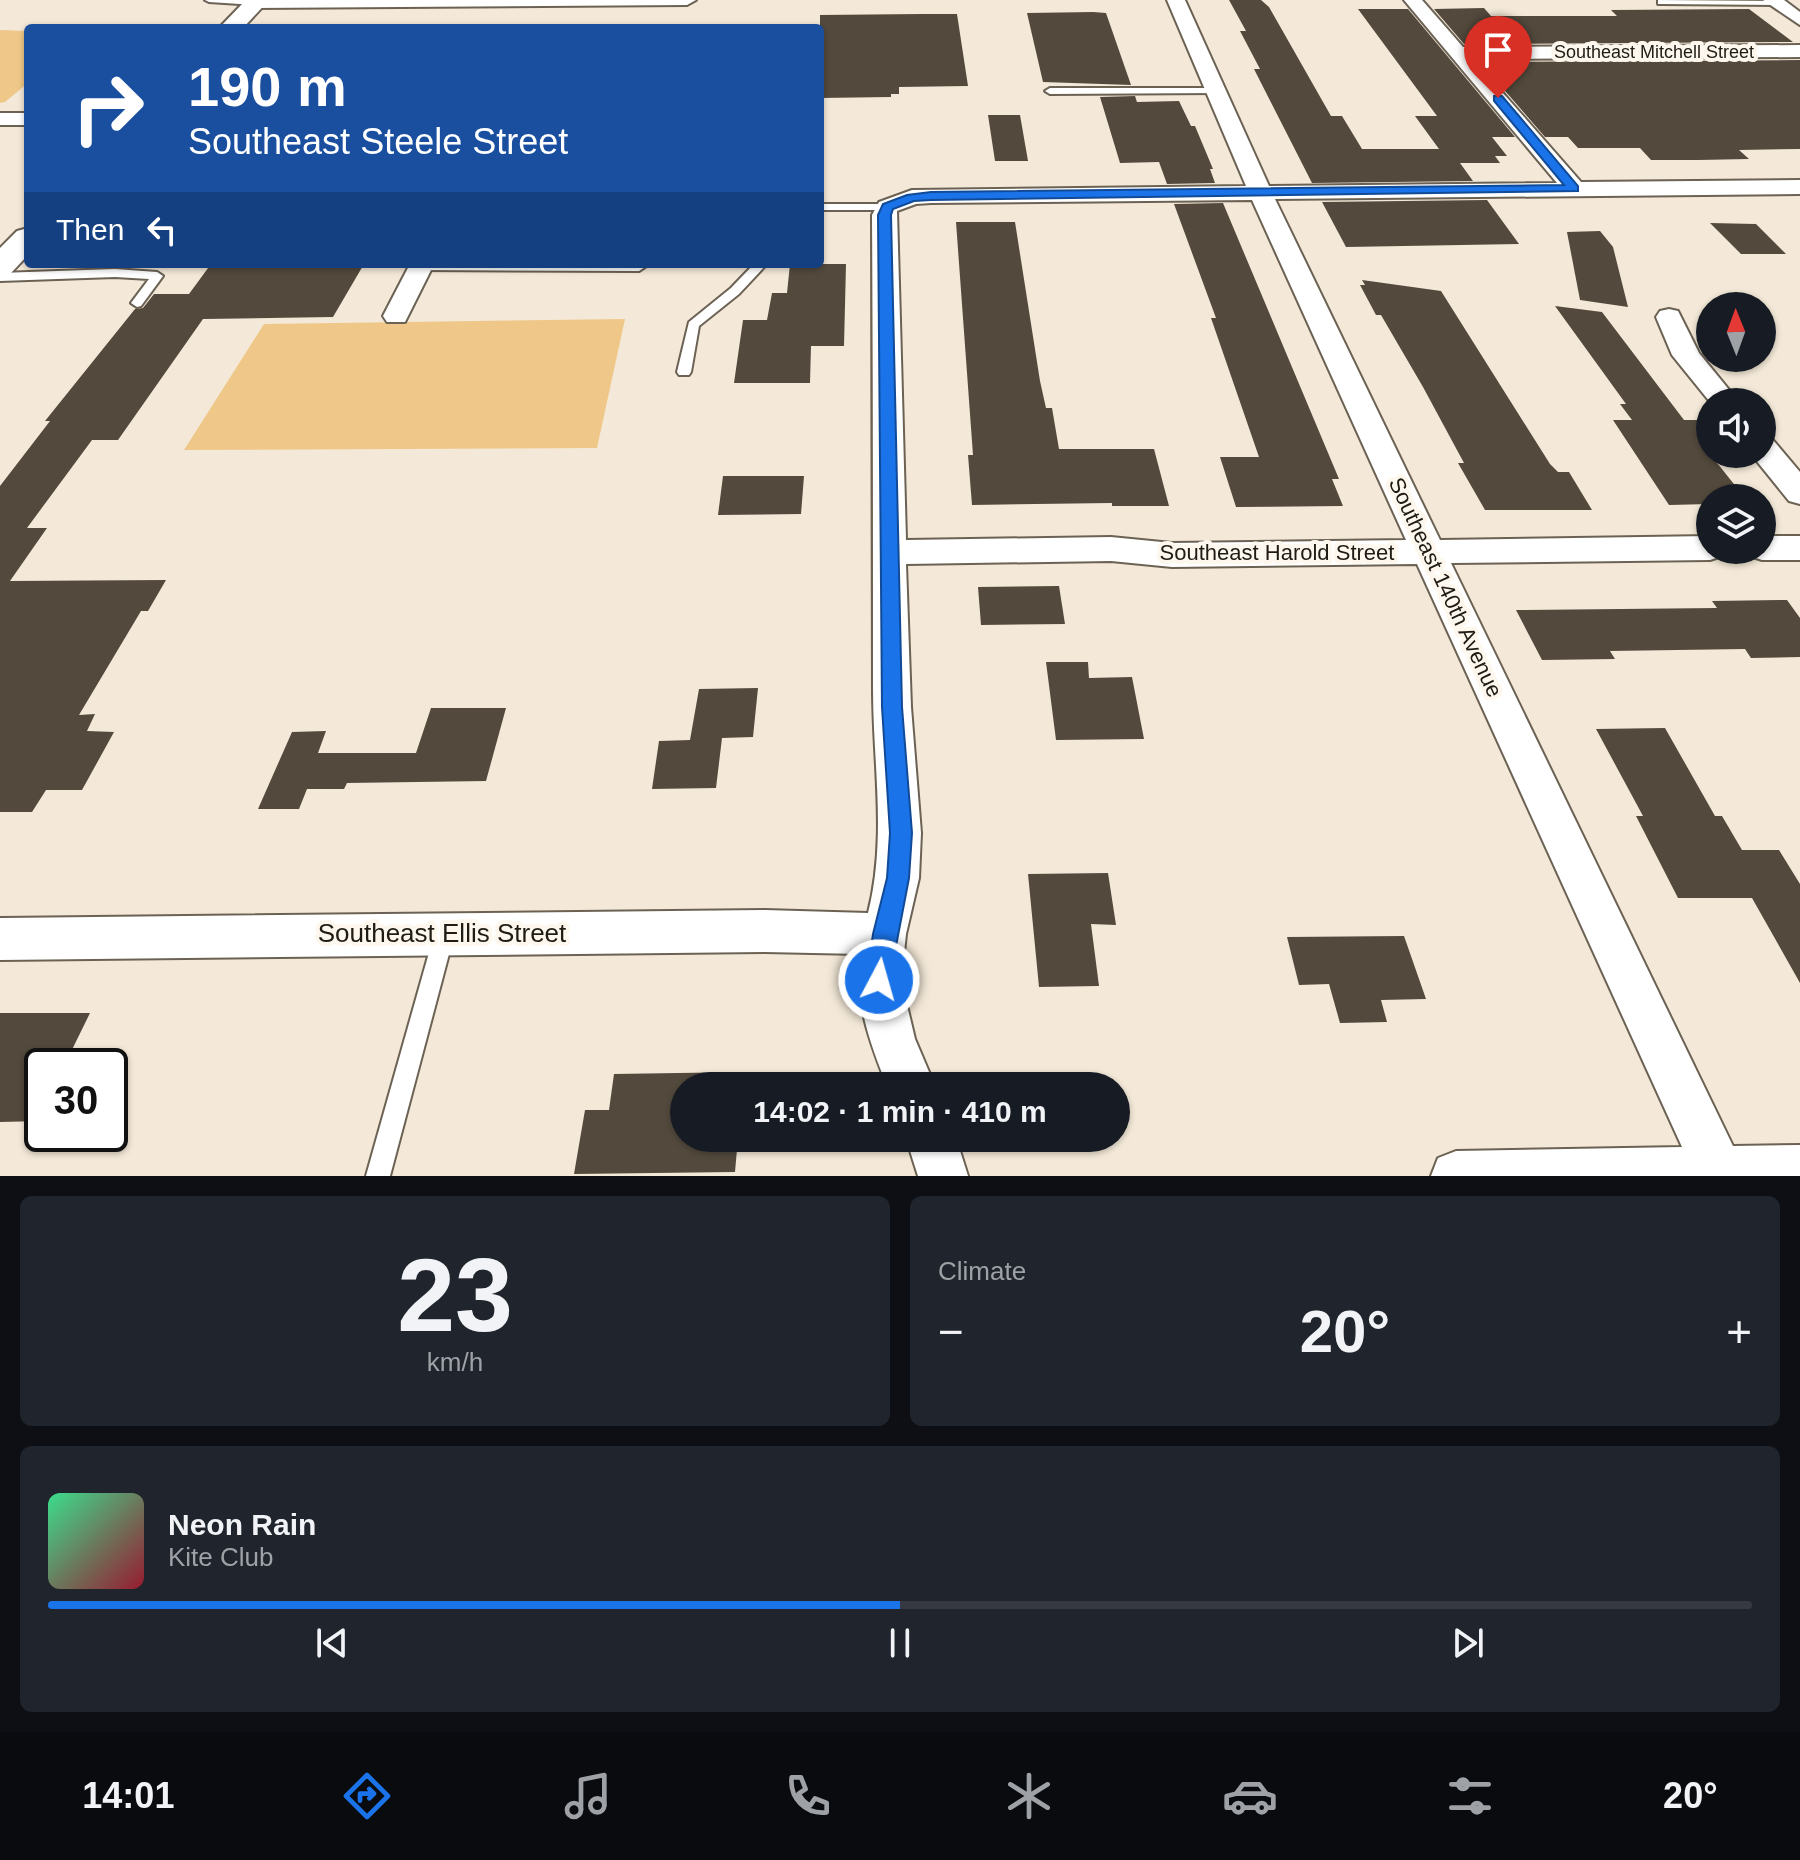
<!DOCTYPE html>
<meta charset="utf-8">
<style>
:root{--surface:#171b24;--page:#20242c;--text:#f1f3f6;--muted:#9ea1a6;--line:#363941;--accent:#1a73e8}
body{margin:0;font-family:Helvetica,sans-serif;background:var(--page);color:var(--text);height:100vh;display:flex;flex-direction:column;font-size:30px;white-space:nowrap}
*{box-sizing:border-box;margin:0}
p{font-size:26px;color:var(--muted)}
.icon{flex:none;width:44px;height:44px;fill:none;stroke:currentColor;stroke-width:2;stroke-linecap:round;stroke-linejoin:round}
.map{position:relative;height:1176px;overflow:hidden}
.sheet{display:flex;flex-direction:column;gap:20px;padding:20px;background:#0d0f14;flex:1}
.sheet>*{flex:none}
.banner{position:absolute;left:24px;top:24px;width:800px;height:244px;border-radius:8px;box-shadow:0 2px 6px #0004;background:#1a4fa0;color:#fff;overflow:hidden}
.needle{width:52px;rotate:359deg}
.controls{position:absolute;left:1696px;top:292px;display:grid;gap:16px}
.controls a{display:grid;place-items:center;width:80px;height:80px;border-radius:50%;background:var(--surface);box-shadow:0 2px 6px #0004;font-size:40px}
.speed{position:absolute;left:24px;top:1048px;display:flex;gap:16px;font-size:40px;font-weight:700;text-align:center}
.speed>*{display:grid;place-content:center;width:104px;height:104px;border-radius:50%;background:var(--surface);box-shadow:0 2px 6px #0004;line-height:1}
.speed .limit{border:4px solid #111;border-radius:12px;background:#fff;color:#111}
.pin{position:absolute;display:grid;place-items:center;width:68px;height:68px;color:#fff;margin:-82px -34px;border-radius:50% 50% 50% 0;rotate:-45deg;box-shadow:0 0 8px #0007}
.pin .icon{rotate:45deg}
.me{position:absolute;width:88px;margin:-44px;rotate:6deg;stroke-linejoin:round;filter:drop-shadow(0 0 6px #0008)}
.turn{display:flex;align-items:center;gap:28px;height:168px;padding:0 32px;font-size:36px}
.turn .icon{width:104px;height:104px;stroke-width:2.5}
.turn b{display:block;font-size:56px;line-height:68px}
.then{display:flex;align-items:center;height:76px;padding:0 32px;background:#0003;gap:16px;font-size:30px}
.big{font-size:60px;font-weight:800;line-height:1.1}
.sheet .card{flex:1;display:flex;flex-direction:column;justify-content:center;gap:12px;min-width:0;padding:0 28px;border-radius:12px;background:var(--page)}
.sheet .dial{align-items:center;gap:0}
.dial b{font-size:104px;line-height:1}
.song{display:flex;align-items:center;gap:24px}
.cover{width:96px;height:96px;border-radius:12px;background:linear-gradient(135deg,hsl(150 70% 55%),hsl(350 70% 35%))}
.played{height:8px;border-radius:4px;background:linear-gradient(90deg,var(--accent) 50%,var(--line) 50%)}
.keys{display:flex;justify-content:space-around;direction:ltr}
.heat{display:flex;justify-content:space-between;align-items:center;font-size:44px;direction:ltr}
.sheet .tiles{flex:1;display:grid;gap:20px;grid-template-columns:1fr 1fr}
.card:last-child{grid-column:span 2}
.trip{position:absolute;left:670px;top:1072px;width:460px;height:80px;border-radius:40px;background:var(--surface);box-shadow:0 2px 6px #0004;font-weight:800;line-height:80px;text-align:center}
.tab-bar{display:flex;height:128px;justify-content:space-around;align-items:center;background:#090b0e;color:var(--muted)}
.tab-bar .icon{width:56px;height:56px}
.tab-bar .current{color:var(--accent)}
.tab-bar b{font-size:36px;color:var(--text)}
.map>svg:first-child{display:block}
.green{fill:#efc889}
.building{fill:#534a3d}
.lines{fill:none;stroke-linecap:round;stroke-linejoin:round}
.service-casing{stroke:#6b6254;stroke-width:4}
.minor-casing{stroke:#6b6254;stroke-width:4}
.tertiary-casing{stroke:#6b6254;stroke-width:4}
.service{fill:#fff;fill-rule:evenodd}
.minor{fill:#fff;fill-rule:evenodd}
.tertiary{fill:#fff;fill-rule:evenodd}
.route{fill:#1a73e8;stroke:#114b97;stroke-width:2}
.labels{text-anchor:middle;stroke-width:8;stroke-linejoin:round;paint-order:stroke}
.far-street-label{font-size:18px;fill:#1f1b15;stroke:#fdf7ed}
.street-label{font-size:22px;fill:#1f1b15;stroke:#fdf7ed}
.near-street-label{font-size:26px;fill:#1f1b15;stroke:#fdf7ed}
</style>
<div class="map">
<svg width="1800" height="1176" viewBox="0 0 1800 1176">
<rect width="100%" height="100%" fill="#f4e9d8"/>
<g class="green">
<polygon points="0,30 28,31 28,83 5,102 0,103"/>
<polygon points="625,319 597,448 184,450 264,324"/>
</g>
<g class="building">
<polygon points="1229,0 1261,0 1269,7 1331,116 1342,116 1362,149 1439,149 1415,116 1437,116 1358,9 1408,9 1515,137 1492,137 1507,156 1495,156 1500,163 1460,163 1473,181 1312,183 1254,69 1260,69 1240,31 1246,31"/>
<polygon points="1484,8 1491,16 1617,16 1611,10 1749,9 1793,42 1464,44 1434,9"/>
<polygon points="1093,12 1106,13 1131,85 1043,82 1027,13"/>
<polygon points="921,14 957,14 968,86 899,87 899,94 891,94 891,97 820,98 820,15"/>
<polygon points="1800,60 1800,149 1739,150 1749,159 1698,160 1651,160 1640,148 1578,148 1568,137 1545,137 1480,62"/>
<polygon points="1135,96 1137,102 1179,101 1191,126 1195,126 1213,169 1210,169 1215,183 1167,184 1159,162 1120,163 1100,97"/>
<polygon points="988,115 1020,115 1028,161 995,161"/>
<polygon points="1487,200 1519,244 1346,247 1322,202"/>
<polygon points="1223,203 1339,479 1332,479 1343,506 1236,507 1220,457 1259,457 1211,318 1216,318 1174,204"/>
<polygon points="956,222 1015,222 1040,381 1046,408 1052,408 1059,449 1154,449 1169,506 1112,506 1112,503 972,505 968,455 973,455"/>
<polygon points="1710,223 1756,224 1786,254 1741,254"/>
<polygon points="1600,231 1613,247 1628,307 1580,300 1567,232"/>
<polygon points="211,264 364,264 333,317 203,319 118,440 92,440 27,528 47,528 10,581 166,580 148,611 141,611 79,715 95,714 87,731 114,732 82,790 46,790 32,812 0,812 0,486 50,421 45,421 135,309 143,308 154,294 189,294"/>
<polygon points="790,264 846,264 844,346 811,346 810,383 734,383 743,320 767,320 772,293 787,293"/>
<polygon points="1362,280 1441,291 1550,464 1558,472 1569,472 1592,510 1485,510 1458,463 1464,463 1423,387 1381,315 1376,315 1360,285 1365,285"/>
<polygon points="1555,306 1602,312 1684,420 1701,420 1710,432 1710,454 1745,498 1710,498 1710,504 1669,505 1613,420 1632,420 1620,404 1626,404"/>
<polygon points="723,476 804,476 801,514 718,515"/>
<polygon points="1059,586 1065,624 981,625 978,587"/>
<polygon points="1787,600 1800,618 1800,657 1751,658 1745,649 1610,651 1615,659 1542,660 1516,610 1717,608 1712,601"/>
<polygon points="1046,662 1088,662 1089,678 1132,677 1144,739 1056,740"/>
<polygon points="758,688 753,737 722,738 716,788 652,789 659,741 690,740 699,689"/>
<polygon points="431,708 506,708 486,781 347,783 344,789 307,789 299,809 258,809 292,732 326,731 318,753 416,753"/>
<polygon points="1665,728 1715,816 1722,816 1742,850 1779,850 1800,884 1800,983 1752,898 1678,898 1636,816 1643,816 1596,729"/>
<polygon points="1108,873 1116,925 1091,924 1099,986 1039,987 1028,874"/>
<polygon points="1404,936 1426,999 1381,1000 1387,1022 1340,1023 1329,984 1299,985 1287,937"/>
<polygon points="0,1013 90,1013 64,1066 42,1066 42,1121 0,1122"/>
<polygon points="743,1072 742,1086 684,1086 684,1138 738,1138 735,1172 574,1174 585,1110 609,1110 614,1074"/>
</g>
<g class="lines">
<defs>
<g id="service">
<polygon points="205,0 247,0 259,3 255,5 209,2"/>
<polygon points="1658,0 1776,1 1780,3 1776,5 1661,4 1658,4"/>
<polygon points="1216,88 1221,91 1219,93 1050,94 1045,91 1050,88"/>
<polygon points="820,204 887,204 892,207 887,210 820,210"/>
<polygon points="416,264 641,264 645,267 639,271 421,270 417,268"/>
<polygon points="754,264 767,264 739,294 699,326 691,372 689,375 679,375 677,372 689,322 731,288"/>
<polygon points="115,269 157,272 163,276 141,306 137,307 131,303 149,279 115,277 0,281 0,273"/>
<polygon points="444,925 451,928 454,935 390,1176 366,1176 434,935 437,928"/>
</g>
<g id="minor">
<polygon points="248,0 696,0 687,5 255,8 249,7"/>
<path d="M1167,0H1185L1269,186L1557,183L1404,0H1422L1463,47L1800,45V57L1473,59L1581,182L1800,180V194L1275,199L1440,540L1710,536V550H1725L1722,556L1710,560L1451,563L1733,1146L1800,1145V1176H1431L1438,1158L1456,1151L1682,1147L1417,564L1172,567L1111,561L906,564L911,707L921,833L919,878L906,934L901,980L915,1039L935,1086H887C870,1043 854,1000 860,954L765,952L0,960V918L765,910L868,913C887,838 873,765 873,689C873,531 873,373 872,215L879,202L912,190L1246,186ZM1252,200L1406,540L1172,543L1111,537L906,540L897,211L916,204L931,203Z"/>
<polygon points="1763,0 1784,0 1800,12 1800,25"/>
<rect x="0" y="113" width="28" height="12"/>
<polygon points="410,264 434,264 405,322 387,322 383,316"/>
<polygon points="1669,309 1678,311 1699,353 1739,402 1710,402 1672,355 1656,317 1660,311"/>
<polygon points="1762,437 1773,440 1800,472 1800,504 1789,501 1751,454 1762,454"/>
<polygon points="1762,536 1800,536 1800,560 1762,560 1750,556 1747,550 1762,550"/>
<polygon points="906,1138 956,1138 968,1176 918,1176"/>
</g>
<g id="tertiary">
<polygon points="246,0 269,0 243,28 219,28"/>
<polygon points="28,228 28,255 11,273 0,275 0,248 17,231"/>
</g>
</defs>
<use href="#service" class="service-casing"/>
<use href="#minor" class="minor-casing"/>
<use href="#tertiary" class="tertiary-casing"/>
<use href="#service" class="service"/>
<use href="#minor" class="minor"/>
<use href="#tertiary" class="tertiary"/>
</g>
<polygon class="route" points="1494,96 1502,96 1578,186 1578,191 931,200 914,201 893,209 891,215 902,707 912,833 909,878 888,988 879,991 871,988 867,980 873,934 887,878 890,833 882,707 878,215 883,204 907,195 931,192 1564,185 1494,101"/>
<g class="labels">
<g class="far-street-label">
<text x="1654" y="58">Southeast Mitchell Street</text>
</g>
<g class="street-label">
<text x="1277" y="560">Southeast Harold Street</text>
<text transform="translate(1446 587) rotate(65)" y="8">Southeast 140th Avenue</text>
</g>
<g class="near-street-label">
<text x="442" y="942">Southeast Ellis Street</text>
</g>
</g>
</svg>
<div class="controls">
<a><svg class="needle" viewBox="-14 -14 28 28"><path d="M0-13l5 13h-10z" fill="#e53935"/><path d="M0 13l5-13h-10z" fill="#9ea1a6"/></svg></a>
<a><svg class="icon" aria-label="sound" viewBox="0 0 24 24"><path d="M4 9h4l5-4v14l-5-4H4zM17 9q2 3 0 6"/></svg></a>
<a><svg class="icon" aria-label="layers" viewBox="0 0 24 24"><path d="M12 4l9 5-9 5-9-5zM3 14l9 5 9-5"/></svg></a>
</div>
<div class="speed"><div class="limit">30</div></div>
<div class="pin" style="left:1498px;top:98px;background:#d93025"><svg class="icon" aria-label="arrive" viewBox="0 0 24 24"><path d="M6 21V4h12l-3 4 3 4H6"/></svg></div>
<svg class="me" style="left:879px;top:980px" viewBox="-20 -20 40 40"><circle r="17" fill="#1a73e8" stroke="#fff" stroke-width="3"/><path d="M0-11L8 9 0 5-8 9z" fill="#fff"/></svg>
<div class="trip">14:02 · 1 min · 410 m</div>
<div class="banner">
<div class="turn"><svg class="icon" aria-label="right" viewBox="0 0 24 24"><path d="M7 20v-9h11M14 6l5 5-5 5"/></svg><div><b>190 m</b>Southeast Steele Street</div></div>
<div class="then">Then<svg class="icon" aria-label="left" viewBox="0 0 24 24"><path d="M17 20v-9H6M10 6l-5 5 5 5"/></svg></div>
</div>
</div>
<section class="sheet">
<div class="tiles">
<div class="card dial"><b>23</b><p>km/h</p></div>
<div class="card"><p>Climate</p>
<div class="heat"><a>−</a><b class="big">20°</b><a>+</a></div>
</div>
<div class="card">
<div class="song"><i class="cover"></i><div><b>Neon Rain</b><p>Kite Club</p></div></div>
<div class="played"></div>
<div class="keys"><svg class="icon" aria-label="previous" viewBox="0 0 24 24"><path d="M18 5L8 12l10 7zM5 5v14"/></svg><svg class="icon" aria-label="pause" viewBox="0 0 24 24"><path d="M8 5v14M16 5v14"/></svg><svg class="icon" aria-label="next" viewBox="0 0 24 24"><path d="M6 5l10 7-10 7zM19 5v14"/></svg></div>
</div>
</div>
</section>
<nav class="tab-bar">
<b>14:01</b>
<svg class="icon current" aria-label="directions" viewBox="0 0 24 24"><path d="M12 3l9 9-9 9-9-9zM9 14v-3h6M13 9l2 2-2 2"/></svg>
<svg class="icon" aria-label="music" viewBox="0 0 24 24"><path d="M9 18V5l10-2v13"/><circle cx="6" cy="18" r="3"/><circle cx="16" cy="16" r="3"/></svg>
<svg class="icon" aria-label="phone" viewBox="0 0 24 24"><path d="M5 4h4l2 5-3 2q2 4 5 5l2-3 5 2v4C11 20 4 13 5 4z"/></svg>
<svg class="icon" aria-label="climate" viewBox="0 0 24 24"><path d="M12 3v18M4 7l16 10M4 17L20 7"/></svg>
<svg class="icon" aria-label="car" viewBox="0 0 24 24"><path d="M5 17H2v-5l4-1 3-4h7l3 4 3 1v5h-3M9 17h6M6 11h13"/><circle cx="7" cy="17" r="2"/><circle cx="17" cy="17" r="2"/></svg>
<svg class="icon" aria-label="filters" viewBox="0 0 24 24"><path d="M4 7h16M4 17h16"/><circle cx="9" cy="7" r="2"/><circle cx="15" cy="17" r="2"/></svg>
<b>20°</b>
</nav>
